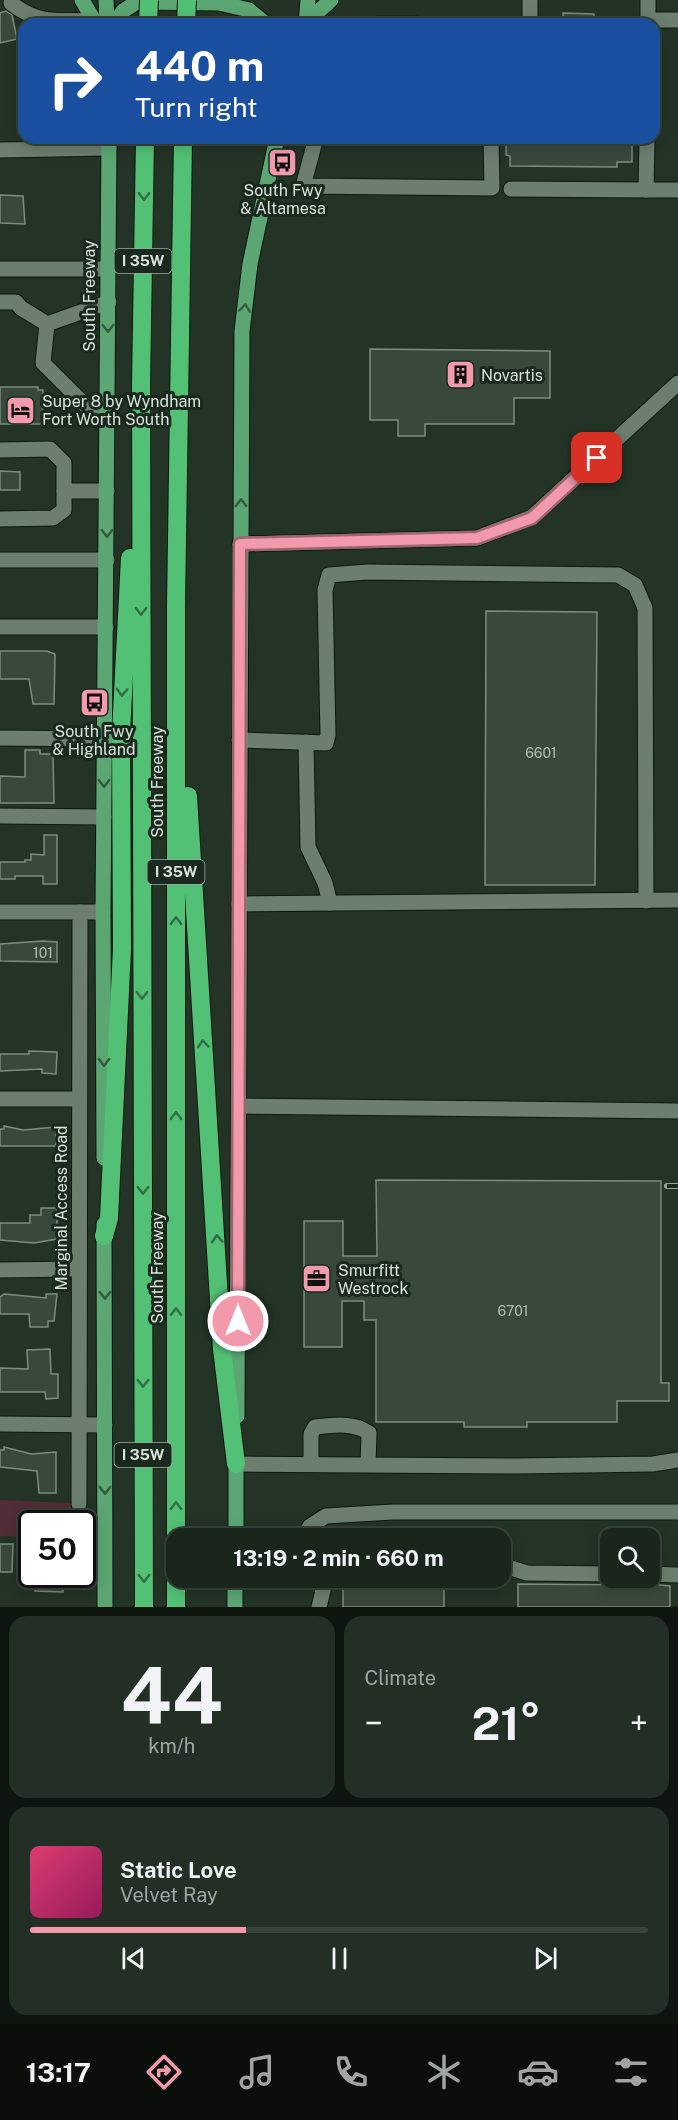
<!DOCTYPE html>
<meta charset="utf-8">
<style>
:root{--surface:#1a261c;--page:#232e25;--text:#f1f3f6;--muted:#9fa5a3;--line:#38433b;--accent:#f29aac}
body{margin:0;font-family:"Public Sans",sans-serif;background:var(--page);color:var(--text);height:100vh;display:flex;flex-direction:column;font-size:22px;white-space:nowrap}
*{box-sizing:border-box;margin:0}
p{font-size:20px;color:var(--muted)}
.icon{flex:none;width:33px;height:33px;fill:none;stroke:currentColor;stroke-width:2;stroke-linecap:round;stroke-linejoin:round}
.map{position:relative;height:1607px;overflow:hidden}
.side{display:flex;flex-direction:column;gap:9px;padding:9px;background:#0e150f;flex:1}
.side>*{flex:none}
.hud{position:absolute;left:18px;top:18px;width:642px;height:126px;border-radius:18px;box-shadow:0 3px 15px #0003,0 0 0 2px var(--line);background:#1a4fa0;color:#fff;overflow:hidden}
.tools{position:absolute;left:600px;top:1528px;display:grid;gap:12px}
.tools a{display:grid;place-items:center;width:60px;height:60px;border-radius:12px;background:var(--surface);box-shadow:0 3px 15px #0003,0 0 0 2px var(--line);font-size:30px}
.speed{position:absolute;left:18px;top:1510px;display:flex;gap:12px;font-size:30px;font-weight:700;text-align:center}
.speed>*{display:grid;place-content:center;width:78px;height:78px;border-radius:50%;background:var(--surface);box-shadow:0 3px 15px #0003,0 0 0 2px var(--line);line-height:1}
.speed .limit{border:3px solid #111;border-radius:9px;background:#fff;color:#111}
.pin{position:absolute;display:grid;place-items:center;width:51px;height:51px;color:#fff;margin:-26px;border-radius:12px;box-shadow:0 3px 9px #0006}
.me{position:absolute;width:66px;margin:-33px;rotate:0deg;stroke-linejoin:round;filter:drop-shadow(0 0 4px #0008)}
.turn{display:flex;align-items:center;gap:21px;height:126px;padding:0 18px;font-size:27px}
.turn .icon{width:78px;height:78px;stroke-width:2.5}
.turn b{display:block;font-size:42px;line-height:51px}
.big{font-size:45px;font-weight:700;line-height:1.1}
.side .card{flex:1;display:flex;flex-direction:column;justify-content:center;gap:9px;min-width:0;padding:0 21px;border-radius:18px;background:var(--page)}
.side .dial{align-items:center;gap:0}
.dial b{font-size:78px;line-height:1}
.song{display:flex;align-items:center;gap:18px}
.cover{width:72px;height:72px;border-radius:9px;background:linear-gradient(135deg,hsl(340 70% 55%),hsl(330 70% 35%))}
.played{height:6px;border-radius:3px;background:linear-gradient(90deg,var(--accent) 35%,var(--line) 35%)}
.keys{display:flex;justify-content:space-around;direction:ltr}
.heat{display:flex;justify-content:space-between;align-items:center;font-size:33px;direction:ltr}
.side .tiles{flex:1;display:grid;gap:9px;grid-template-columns:1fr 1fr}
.card:last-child{grid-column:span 2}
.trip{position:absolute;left:166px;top:1528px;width:345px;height:60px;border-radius:18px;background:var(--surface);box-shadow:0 3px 15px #0003,0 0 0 2px var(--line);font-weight:700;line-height:60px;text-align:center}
.tabs{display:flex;height:96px;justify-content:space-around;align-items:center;background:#0a0f0b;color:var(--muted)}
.tabs .icon{width:42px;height:42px}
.tabs .current{color:var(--accent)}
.tabs b{font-size:27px;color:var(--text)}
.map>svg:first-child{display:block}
.green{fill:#522d35}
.building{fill:#38493c;stroke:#7a8d7e;stroke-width:1.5}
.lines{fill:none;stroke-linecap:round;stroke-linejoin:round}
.minor-casing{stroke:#0b1a0f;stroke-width:17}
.major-casing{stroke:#0b1a0f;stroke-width:17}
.highway-casing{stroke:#0b1a0f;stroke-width:20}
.minor{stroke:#6c7e6f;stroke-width:15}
.major{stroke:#5ca673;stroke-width:15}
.highway{stroke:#52c175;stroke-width:18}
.rail-casing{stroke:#95a298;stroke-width:6}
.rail{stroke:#19291d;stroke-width:4;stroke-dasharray:11;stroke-linecap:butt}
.highway-bridge-casing{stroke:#0b1a0f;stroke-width:20;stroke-linecap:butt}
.highway-bridge{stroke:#52c175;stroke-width:18}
.oneway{stroke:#336d45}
.oneway2{stroke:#345b3f}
.route-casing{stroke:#9d6470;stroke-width:15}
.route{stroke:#f29aac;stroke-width:10}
.labels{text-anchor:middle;stroke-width:6;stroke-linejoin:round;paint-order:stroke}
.number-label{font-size:14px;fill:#b1bcb3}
.shield{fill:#19291d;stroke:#9faba2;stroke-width:1.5}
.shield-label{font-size:15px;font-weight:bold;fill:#d9e3db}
.poi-label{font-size:16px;fill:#d9e3db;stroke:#19291d;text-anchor:start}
.street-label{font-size:16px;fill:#d9e3db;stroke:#19291d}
</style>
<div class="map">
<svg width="678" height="1607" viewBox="0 0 678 1607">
<rect width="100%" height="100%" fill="#233326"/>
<polygon class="green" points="0,1500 72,1503 72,1524 32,1524 31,1537 0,1536"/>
<g class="building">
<polygon points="6,11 12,15 17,39 0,43 0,13"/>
<polygon points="563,13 594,14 594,24 563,24"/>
<polygon points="506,138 632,138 632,162 617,162 617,167 510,166 510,156 506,155"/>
<polygon points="0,195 23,196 25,224 0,223"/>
<polygon points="370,349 550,351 550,398 514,398 514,424 425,424 425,436 398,436 398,420 370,420"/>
<polygon points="0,387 38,387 38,390 43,390 42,424 0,424"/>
<polygon points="0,471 20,472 20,490 0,490"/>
<polygon points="486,611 597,612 595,885 485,885"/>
<polygon points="0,651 47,651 55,654 54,704 33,704 29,679 0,679"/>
<polygon points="25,750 40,750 40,754 53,754 54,803 0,803 0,776 25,777"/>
<polygon points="44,835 57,835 57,884 43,884 43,876 15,876 15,879 0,879 0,862 25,862 25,860 31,860 31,854 44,855"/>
<polygon points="43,941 57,942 57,962 0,961 0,944"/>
<polygon points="29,1051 57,1052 56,1074 42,1073 42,1069 0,1071 0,1054 29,1054"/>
<polygon points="4,1126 23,1130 56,1127 56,1146 0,1146 0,1129 4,1129"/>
<polygon points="376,1180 661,1181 661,1383 669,1383 669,1401 617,1401 617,1422 527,1422 527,1427 464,1427 464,1422 376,1422 376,1320 364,1320 364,1301 342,1301 342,1347 304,1347 304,1221 343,1221 343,1256 377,1256"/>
<polygon points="41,1208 57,1208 57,1239 34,1243 0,1240 0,1223 30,1223 30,1215 41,1215"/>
<polygon points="4,1294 46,1298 46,1294 57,1294 54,1321 48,1321 48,1327 30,1327 29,1314 0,1314 0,1297"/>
<polygon points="50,1349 51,1374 58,1374 58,1398 46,1399 45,1392 0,1392 0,1368 28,1369 27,1350"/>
<polygon points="4,1447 31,1454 56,1452 56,1493 39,1493 37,1471 0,1467 0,1450 4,1450"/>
<polygon points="0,1544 13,1544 12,1572 0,1572"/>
<polygon points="35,1575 62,1575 63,1592 35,1591"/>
<rect x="343" y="1578" width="101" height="29"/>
<polygon points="642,1579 649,1584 670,1586 670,1607 518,1607 518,1584 642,1585"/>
</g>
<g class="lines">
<defs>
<g id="minor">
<path d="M11,3C40,26 60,20 94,20"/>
<polyline points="648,20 678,20"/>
<polyline points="378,24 416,24"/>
<polyline points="530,24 530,0"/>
<polyline points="648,24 648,0"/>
<polyline points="316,138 303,186 492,188 491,138"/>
<polyline points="647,138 646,190 678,190"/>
<polyline points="0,150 109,148"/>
<polyline points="511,189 646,190"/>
<polyline points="0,269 109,269"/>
<polyline points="0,302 16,302 21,308 47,324"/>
<polyline points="108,410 88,408 43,363 47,324 109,302"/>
<polyline points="0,450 50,449 64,463 64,510 53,518 0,519"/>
<polyline points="64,491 107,491"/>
<polyline points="240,544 477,538 532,517 678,383"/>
<polyline points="0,560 107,560"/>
<polyline points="0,627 106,627"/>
<polyline points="0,738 105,739"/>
<polyline points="239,740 326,743 328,735 325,590 329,575 367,572 618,575 635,585 645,608 646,901"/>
<polyline points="306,742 308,847 325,883 330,903"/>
<polyline points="0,816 104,817"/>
<polyline points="239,904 678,900"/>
<polyline points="0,912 103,912"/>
<polyline points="0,1099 79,1099"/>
<polyline points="239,1106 678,1111"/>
<polyline points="0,1270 79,1269"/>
<polyline points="0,1424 105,1425"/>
<polyline points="236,1464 516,1466 653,1464 678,1460"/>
<path d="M311,1464V1434L315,1427C333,1425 354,1422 369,1433L368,1464"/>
<polyline points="79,1504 80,912"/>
<polyline points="303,1539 310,1526 326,1516 393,1512 678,1512"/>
<polyline points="501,1565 527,1573 610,1574"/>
<polyline points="650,1574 678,1575"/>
<polyline points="319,1607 326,1578"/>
</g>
<g id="major">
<polyline points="82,0 96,24"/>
<polyline points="106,0 107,24"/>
<polyline points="307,22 331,0"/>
<polyline points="115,24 123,11 137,2 219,3 249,10 266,24"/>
<polyline points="306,24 308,0"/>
<polyline points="104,1158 103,912 109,138"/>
<polyline points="104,1224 105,1607"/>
<polyline points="237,1416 242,331 250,264 277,138"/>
<polyline points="236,1539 236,1455"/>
<polyline points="235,1607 235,1578"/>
</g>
<g id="highway">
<polyline points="188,796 222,1349 236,1464"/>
<polyline points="104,1236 109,1218 122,949 121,732 130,558"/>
<polyline points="144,1607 141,385 145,138"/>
<polyline points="176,1607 176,606 183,138"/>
</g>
</defs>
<use href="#minor" class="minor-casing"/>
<use href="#major" class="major-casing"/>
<use href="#highway" class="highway-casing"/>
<use href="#minor" class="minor"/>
<use href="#major" class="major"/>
<use href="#highway" class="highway"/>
<defs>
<polyline id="rail" points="667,1186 678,1186"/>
</defs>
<use href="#rail" class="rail-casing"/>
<use href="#rail" class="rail"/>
<defs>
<g id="highway-bridge">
<polyline points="148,24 149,0"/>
<polyline points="186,24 187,0"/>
</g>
</defs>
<use href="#highway-bridge" class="highway-bridge-casing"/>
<use href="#highway-bridge" class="highway-bridge"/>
</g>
<defs><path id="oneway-chevron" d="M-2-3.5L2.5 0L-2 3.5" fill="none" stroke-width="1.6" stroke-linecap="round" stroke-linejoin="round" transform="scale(1.5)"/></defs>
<g class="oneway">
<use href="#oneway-chevron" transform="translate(144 196) rotate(91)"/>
<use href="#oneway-chevron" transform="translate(141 611) rotate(90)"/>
<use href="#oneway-chevron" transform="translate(122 692) rotate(92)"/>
<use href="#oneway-chevron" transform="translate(176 921) rotate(-90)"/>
<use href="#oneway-chevron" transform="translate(142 995) rotate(90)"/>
<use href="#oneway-chevron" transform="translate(203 1044) rotate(-94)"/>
<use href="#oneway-chevron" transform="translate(176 1116) rotate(-90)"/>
<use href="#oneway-chevron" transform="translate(143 1190) rotate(90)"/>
<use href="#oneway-chevron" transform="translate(217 1239) rotate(-94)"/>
<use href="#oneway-chevron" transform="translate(176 1312) rotate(-90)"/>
<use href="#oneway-chevron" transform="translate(143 1383) rotate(90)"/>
<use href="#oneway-chevron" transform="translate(176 1506) rotate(-90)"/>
<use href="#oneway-chevron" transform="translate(144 1578) rotate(90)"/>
</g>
<g class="oneway2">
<use href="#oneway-chevron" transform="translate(245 308) rotate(-84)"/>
<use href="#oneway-chevron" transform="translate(108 328) rotate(90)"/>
<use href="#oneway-chevron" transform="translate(241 503) rotate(-90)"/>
<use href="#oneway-chevron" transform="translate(107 533) rotate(90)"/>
<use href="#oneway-chevron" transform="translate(104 783) rotate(90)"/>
<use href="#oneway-chevron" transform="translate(104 1062) rotate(90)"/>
<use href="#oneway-chevron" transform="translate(105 1295) rotate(90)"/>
<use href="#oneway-chevron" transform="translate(105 1490) rotate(90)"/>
</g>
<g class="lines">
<defs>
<polyline id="route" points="238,1321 240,544 477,538 532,518 597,458"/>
</defs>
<use href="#route" class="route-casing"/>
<use href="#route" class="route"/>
</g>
<defs>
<symbol id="bus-square" viewBox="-11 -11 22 22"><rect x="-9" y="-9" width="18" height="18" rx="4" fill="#f29aac" stroke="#19291d"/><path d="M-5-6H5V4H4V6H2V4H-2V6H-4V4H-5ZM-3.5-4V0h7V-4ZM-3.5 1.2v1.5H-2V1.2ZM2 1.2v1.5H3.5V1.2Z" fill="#111"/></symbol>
<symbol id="building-square" viewBox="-11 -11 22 22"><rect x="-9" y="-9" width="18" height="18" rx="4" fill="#f29aac" stroke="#19291d"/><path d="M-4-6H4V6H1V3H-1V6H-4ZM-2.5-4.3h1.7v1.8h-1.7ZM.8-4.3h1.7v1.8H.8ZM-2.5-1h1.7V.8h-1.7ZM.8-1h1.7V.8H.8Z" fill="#111"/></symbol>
<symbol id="hotel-square" viewBox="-11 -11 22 22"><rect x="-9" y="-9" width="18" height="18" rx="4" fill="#f29aac" stroke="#19291d"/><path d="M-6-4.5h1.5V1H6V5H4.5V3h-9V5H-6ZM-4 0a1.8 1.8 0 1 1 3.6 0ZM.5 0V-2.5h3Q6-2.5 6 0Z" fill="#111"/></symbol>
<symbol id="office-square" viewBox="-11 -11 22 22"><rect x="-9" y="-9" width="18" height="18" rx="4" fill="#f29aac" stroke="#19291d"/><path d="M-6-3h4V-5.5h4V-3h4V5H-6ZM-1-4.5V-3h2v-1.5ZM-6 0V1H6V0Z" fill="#111"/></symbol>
</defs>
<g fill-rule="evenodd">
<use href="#bus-square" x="266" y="146" width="33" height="33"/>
<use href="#building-square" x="444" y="358" width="33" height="33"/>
<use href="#hotel-square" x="4" y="394" width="33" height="33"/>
<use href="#bus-square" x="78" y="686" width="33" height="33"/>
<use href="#office-square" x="300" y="1262" width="33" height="33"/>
</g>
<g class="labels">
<g class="number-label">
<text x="541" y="758">6601</text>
<text x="43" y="958">101</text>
<text x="513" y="1316">6701</text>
</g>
<g class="shield">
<rect x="114.5" y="249" width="57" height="24" rx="4.5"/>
<rect x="147.5" y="860" width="57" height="24" rx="4.5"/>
<rect x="114.5" y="1443" width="57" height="24" rx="4.5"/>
</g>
<g class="shield-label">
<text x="143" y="266">I 35W</text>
<text x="176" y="877">I 35W</text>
<text x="143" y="1460">I 35W</text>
</g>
<g class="poi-label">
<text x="283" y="196" text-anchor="middle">South Fwy<tspan x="283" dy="18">&amp; Altamesa</tspan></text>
<text x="481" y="381">Novartis</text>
<text x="42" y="407">Super 8 by Wyndham<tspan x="42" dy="18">Fort Worth South</tspan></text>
<text x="94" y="737" text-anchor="middle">South Fwy<tspan x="94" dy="18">&amp; Highland</tspan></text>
<text x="338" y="1276">Smurfitt<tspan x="338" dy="18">Westrock</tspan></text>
</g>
<g class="street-label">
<text transform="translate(89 296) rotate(-90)" y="6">South Freeway</text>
<text transform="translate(157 782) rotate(-90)" y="6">South Freeway</text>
<text transform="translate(61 1208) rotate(-90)" y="6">Marginal Access Road</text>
<text transform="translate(157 1268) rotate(-90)" y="6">South Freeway</text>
</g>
</g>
</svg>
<div class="tools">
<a><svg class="icon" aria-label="search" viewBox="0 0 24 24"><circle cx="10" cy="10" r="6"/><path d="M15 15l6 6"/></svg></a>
</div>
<div class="speed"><div class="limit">50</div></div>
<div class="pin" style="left:597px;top:458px;background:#d93025"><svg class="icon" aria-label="arrive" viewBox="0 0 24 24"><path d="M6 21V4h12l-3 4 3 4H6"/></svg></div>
<svg class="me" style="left:238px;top:1321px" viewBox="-20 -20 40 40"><circle r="17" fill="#f29aac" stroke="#fff" stroke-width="3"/><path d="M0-11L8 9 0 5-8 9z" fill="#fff"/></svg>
<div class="trip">13:19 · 2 min · 660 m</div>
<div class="hud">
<div class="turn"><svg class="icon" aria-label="right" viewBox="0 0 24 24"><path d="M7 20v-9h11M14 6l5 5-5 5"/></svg><div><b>440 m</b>Turn right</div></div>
</div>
</div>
<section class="side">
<div class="tiles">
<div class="card dial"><b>44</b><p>km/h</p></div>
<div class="card"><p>Climate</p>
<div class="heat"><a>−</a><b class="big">21°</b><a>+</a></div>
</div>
<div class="card">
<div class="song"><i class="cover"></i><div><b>Static Love</b><p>Velvet Ray</p></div></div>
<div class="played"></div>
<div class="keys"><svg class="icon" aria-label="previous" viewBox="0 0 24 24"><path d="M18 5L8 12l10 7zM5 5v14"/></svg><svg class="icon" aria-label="pause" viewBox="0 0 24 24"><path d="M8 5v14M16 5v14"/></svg><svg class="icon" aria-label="next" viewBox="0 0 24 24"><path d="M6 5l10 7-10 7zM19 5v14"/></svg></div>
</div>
</div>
</section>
<nav class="tabs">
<b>13:17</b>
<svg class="icon current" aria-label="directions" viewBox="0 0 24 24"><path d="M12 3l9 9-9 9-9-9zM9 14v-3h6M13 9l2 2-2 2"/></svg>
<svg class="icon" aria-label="music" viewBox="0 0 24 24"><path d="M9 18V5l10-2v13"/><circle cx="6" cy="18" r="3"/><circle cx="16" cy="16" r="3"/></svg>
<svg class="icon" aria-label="phone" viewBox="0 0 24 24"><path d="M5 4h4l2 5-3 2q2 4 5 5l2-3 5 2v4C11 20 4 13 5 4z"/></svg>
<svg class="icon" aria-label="climate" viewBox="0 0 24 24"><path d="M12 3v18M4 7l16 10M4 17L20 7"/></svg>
<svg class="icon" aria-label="car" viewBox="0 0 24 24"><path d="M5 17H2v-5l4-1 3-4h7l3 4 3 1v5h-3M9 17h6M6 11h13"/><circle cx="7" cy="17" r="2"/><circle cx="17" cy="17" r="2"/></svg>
<svg class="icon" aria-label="filters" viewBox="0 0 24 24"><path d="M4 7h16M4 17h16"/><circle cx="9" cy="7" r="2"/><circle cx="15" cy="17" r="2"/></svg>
</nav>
